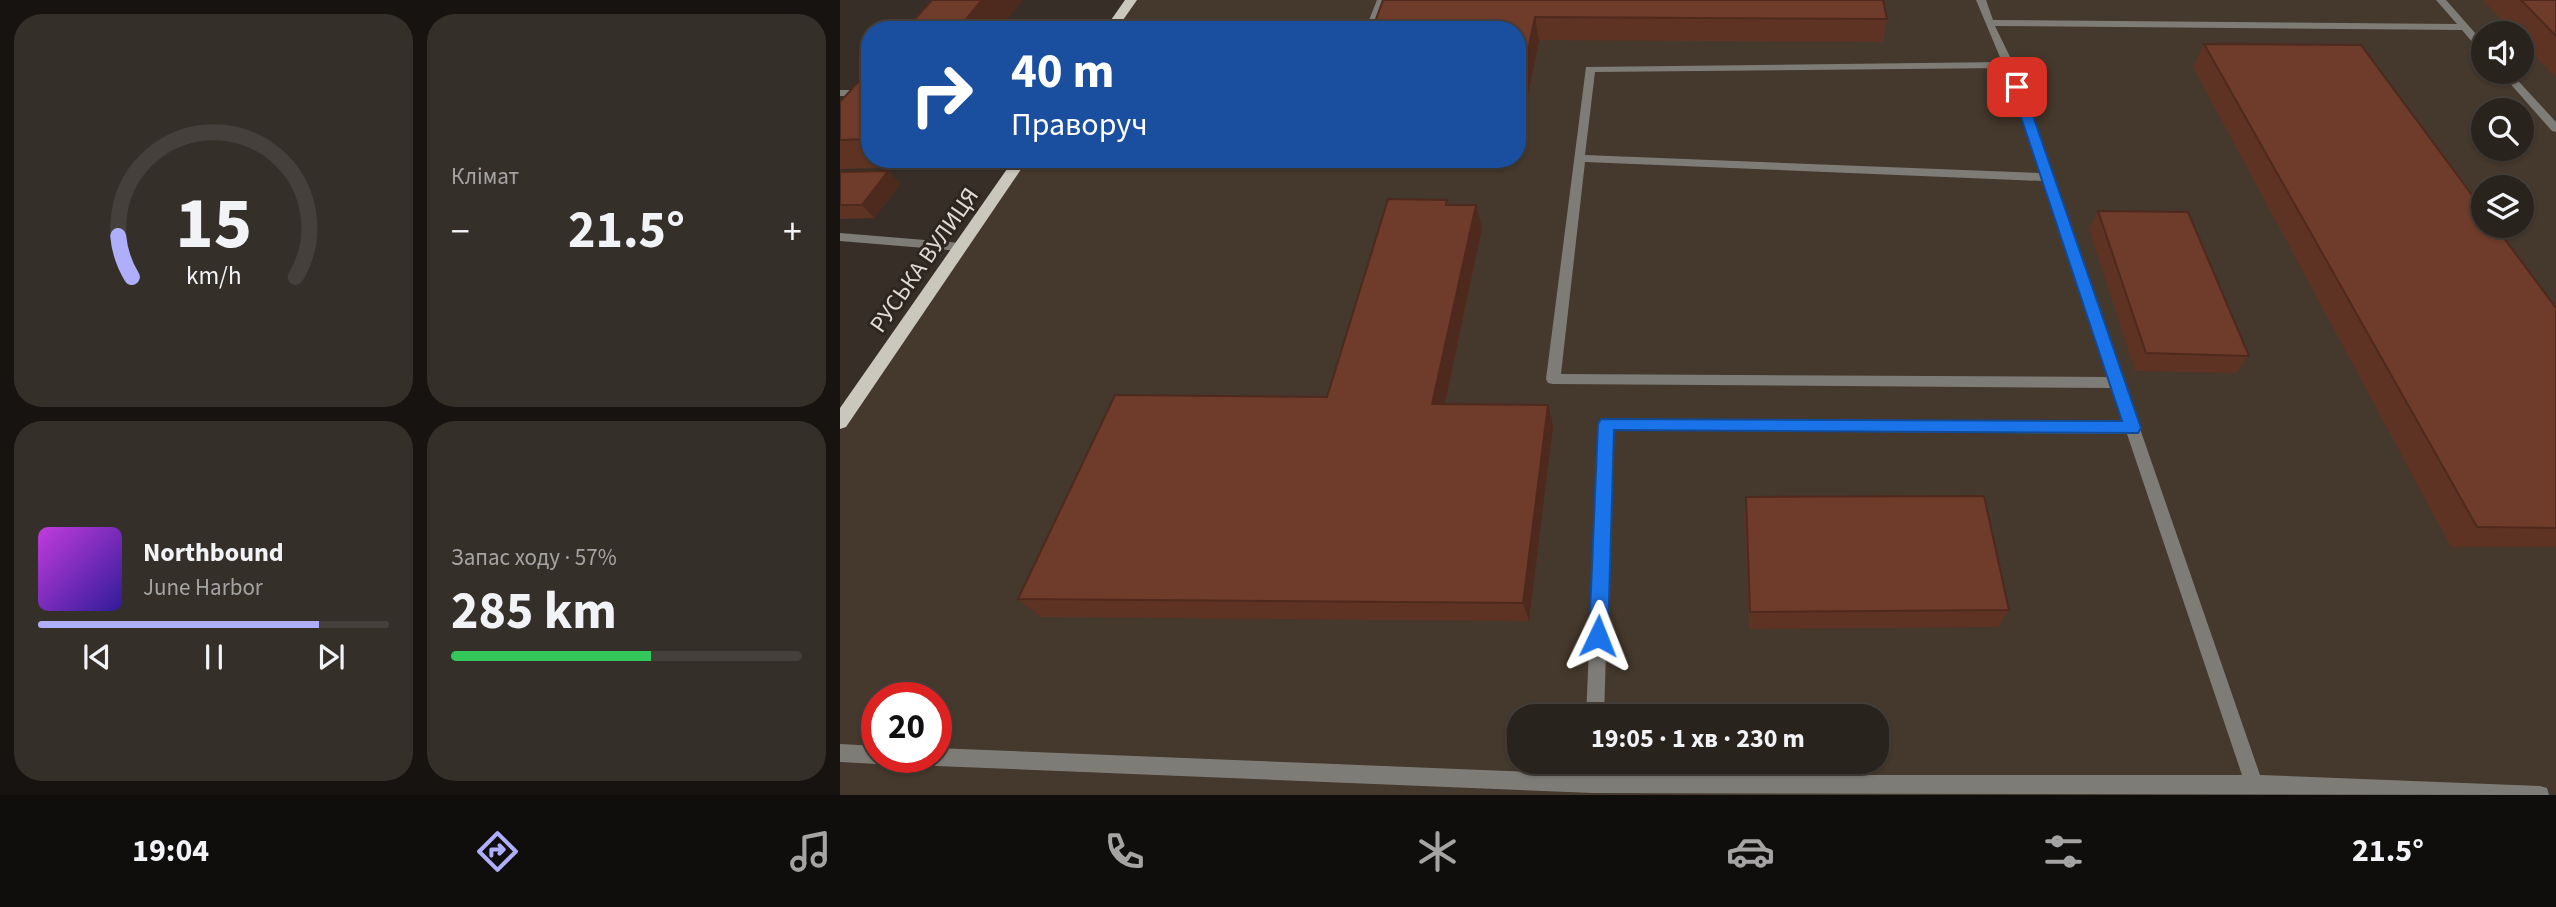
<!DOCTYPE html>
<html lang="uk">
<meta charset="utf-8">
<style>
:root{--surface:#29231d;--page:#352f2a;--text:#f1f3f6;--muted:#a5a4a4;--line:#45403b;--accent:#aeaefb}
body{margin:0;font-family:"Source Sans 3",sans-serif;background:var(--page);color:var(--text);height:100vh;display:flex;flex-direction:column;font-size:26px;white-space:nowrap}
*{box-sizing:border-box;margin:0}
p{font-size:23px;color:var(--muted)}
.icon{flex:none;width:38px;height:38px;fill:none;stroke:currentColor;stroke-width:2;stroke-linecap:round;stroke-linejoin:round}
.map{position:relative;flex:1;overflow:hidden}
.details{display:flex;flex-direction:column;gap:14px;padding:14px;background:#171310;width:840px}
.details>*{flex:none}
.hud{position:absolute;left:21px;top:21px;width:665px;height:147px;border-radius:28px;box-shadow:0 2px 5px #0004,0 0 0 2px var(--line);background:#1a4fa0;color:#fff;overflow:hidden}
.tools{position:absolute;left:1631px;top:21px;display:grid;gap:14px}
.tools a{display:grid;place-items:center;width:63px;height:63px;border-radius:50%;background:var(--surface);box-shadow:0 2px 5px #0004,0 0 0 2px var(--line);font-size:35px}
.speed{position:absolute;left:21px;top:682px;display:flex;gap:14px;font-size:35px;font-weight:700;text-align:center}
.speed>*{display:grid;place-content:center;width:91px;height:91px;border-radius:50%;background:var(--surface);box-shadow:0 2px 5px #0004,0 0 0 2px var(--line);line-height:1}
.speed .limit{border:10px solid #d22;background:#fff;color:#111}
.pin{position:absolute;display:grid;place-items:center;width:60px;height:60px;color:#fff;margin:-30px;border-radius:14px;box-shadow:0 4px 10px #0006}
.me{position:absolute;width:77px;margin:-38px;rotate:2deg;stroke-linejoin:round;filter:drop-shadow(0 0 5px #0008)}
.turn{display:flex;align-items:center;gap:24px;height:147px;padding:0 35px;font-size:32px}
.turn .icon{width:91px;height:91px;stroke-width:2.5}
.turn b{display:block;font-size:49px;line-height:60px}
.big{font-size:52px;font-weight:700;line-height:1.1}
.details .tile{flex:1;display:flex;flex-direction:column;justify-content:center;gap:10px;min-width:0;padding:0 24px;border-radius:28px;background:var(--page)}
.details .dial{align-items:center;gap:0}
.dial svg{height:182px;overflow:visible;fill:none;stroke:var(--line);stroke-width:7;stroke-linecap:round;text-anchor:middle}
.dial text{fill:var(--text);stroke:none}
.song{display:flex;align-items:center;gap:21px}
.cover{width:84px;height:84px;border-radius:10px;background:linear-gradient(135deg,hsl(290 70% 55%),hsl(250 70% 35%))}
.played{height:7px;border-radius:4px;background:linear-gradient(90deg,var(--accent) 80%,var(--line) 80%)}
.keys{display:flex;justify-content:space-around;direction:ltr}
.heat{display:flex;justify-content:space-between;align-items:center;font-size:38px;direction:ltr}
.charge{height:10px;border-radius:5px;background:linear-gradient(90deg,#34c759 57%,var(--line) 0)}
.details .tiles{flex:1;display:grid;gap:14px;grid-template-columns:repeat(2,1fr)}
.trip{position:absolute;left:667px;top:704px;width:382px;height:70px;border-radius:28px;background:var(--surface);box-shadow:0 2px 5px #0004,0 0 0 2px var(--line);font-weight:700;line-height:70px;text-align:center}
.menu{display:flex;height:112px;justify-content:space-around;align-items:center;background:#100e0c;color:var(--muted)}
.menu .icon{width:49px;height:49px}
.menu .current{color:var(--accent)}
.menu b{font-size:32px;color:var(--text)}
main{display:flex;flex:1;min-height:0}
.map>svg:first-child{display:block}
.built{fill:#45382c;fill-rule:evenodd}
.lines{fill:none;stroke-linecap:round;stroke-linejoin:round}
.lane{fill:#7d7c77;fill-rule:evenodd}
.primary{fill:#cac8bd;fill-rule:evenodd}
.wall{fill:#5f3324}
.shaded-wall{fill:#4e291d}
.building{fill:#6f3b2a;stroke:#4e291d;stroke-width:2}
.route{fill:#1a73e8;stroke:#114b97;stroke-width:2}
.labels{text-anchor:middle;stroke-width:6;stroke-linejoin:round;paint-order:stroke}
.street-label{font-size:24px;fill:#dfdad5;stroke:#2d251e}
</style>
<main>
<section class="details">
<div class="tiles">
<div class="tile dial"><svg viewBox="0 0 100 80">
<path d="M14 69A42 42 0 1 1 86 69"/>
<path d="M14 69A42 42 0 0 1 8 51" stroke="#aeaefb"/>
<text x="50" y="56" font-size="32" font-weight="700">15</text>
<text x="50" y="72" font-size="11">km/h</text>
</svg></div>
<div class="tile"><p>Клімат</p>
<div class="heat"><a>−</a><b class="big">21.5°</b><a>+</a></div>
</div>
<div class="tile">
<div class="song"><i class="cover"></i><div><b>Northbound</b><p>June Harbor</p></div></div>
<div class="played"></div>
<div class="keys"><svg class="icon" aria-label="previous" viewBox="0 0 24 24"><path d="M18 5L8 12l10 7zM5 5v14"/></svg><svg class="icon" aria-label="pause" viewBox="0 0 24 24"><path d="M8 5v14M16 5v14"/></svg><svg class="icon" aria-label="next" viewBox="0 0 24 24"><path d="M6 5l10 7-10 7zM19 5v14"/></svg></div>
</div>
<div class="tile"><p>Запас ходу · 57%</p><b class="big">285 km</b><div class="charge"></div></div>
</div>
</section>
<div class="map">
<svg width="1716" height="795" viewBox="0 0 1716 795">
<rect width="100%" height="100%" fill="#372f27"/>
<path class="built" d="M286,0H1716V795H0V413L176,159H677V30H265ZM1643,33H1682V72H1643ZM1643,110H1682V149H1643ZM1643,187H1682V226H1643ZM37,698H96V758H37ZM679,716H1036V761H679Z"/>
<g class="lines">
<g class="lane">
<polygon points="537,0 547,0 535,30 525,30"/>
<path d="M1136,0H1146L1153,20L1617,24L1596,0H1606L1643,42V51L1639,50L1622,30L1155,26L1174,65L1420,775L1700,786L1707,788L1709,795L753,793L96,766L90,763L87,758H96V748L744,774L745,761H763V775H1402L1287,434L773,430L764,716H746L759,424L761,420L1284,422L1272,388L713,384L708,383L706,379L746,67L1162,62ZM1165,68L1200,173L745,155L755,72ZM745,162L1203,181L1269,377L721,374Z"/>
<polygon points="1660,72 1670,72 1716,122 1716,132 1712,131"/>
<rect x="0" y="90" width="30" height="6"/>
<polygon points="0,233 121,243 127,247 121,251 0,241"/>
<polygon points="0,744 37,746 37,758 45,758 43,761 37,764 0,762"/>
</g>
<g class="primary">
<polygon points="285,0 297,0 276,30 264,30"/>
<polygon points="174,159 188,159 6,427 0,429 0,408"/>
</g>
</g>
<g class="wall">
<polygon points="543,0 1047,19 1043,42 699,40 682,126 677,126 677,30"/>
<polygon points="1643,0 1716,0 1716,78 1682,42 1682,33 1674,33"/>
<polygon points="1364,44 1716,308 1716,547 1611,547 1353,67"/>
<polygon points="30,69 30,159 56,159 49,168 0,169 0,102"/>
<polygon points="48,171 60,184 34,218 0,219 0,172"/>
<polygon points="607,200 609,205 642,228 605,404 713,426 689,621 201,617 178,599 487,397"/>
<polygon points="1258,211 1409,356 1396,373 1295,371 1249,229"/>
<polygon points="906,497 1169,610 1158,627 909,629 904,517"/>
</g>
<g class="shaded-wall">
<polygon points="142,0 183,0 159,30 117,30"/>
<polygon points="695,17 699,40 682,126 678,103"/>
<polygon points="30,133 30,145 25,139"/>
<polygon points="42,159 56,159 49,168"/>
<polygon points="48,171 60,184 34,218 22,205"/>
<polygon points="636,205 642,228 600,426 592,404"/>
<polygon points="708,405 713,426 689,621 683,603"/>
</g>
<g class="building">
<polygon points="92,0 142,0 117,30 65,30"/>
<polygon points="543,0 1043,0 1047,19 695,17 677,103 677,30 532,30"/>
<polygon points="1681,0 1716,0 1716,36"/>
<polygon points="1364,44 1521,45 1643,210 1643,226 1655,226 1716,308 1716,528 1637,527"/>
<polygon points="30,69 30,133 25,139 0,140 0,102"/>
<polygon points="48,171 22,205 0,205 0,172"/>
<polygon points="548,199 607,200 606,205 636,205 592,404 708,405 683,603 178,599 275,395 487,397"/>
<polygon points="1258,211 1348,212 1409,356 1306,353"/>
<polygon points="1144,496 1169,610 910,612 906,497"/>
</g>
<polygon class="route" points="1177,84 1183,87 1301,428 1298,433 774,430 768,636 765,643 758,645 752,643 749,636 758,424 761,419 1282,421 1171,87"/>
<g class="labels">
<g class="street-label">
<text transform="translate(84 260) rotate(-55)" y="8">РУСЬКА ВУЛИЦЯ</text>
</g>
</g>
</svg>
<div class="tools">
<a><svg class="icon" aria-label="sound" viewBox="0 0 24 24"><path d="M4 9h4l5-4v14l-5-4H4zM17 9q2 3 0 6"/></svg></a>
<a><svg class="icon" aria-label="search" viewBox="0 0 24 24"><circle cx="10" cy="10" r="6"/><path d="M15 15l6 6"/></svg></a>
<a><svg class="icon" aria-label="layers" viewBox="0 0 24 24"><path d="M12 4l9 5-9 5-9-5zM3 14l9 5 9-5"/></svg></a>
</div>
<div class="speed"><div class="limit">20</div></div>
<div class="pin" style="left:1177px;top:87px;background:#d93025"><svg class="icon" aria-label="arrive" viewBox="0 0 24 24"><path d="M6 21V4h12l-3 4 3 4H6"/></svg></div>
<svg class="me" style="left:758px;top:636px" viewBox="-20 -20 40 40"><path d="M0-17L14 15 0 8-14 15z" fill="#1a73e8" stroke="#fff" stroke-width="4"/></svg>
<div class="trip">19:05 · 1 хв · 230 m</div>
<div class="hud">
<div class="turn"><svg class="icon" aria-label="right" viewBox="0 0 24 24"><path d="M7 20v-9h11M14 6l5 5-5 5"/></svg><div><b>40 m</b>Праворуч</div></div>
</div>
</div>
</main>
<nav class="menu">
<b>19:04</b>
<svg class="icon current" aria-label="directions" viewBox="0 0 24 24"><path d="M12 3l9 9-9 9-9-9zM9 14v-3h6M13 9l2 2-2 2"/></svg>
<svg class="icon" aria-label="music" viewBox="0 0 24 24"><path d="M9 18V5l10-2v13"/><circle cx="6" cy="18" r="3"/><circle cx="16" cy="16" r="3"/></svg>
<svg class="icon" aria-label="phone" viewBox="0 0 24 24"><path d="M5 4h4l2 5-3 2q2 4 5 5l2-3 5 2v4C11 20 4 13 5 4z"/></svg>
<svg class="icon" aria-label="climate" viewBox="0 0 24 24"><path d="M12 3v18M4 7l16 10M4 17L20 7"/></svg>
<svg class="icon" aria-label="car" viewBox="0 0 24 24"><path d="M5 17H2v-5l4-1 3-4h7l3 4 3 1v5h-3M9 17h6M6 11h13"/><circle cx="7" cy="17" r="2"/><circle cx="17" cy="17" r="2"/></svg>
<svg class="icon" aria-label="filters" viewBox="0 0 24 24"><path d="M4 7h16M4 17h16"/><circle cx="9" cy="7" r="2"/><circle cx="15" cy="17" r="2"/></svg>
<b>21.5°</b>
</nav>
